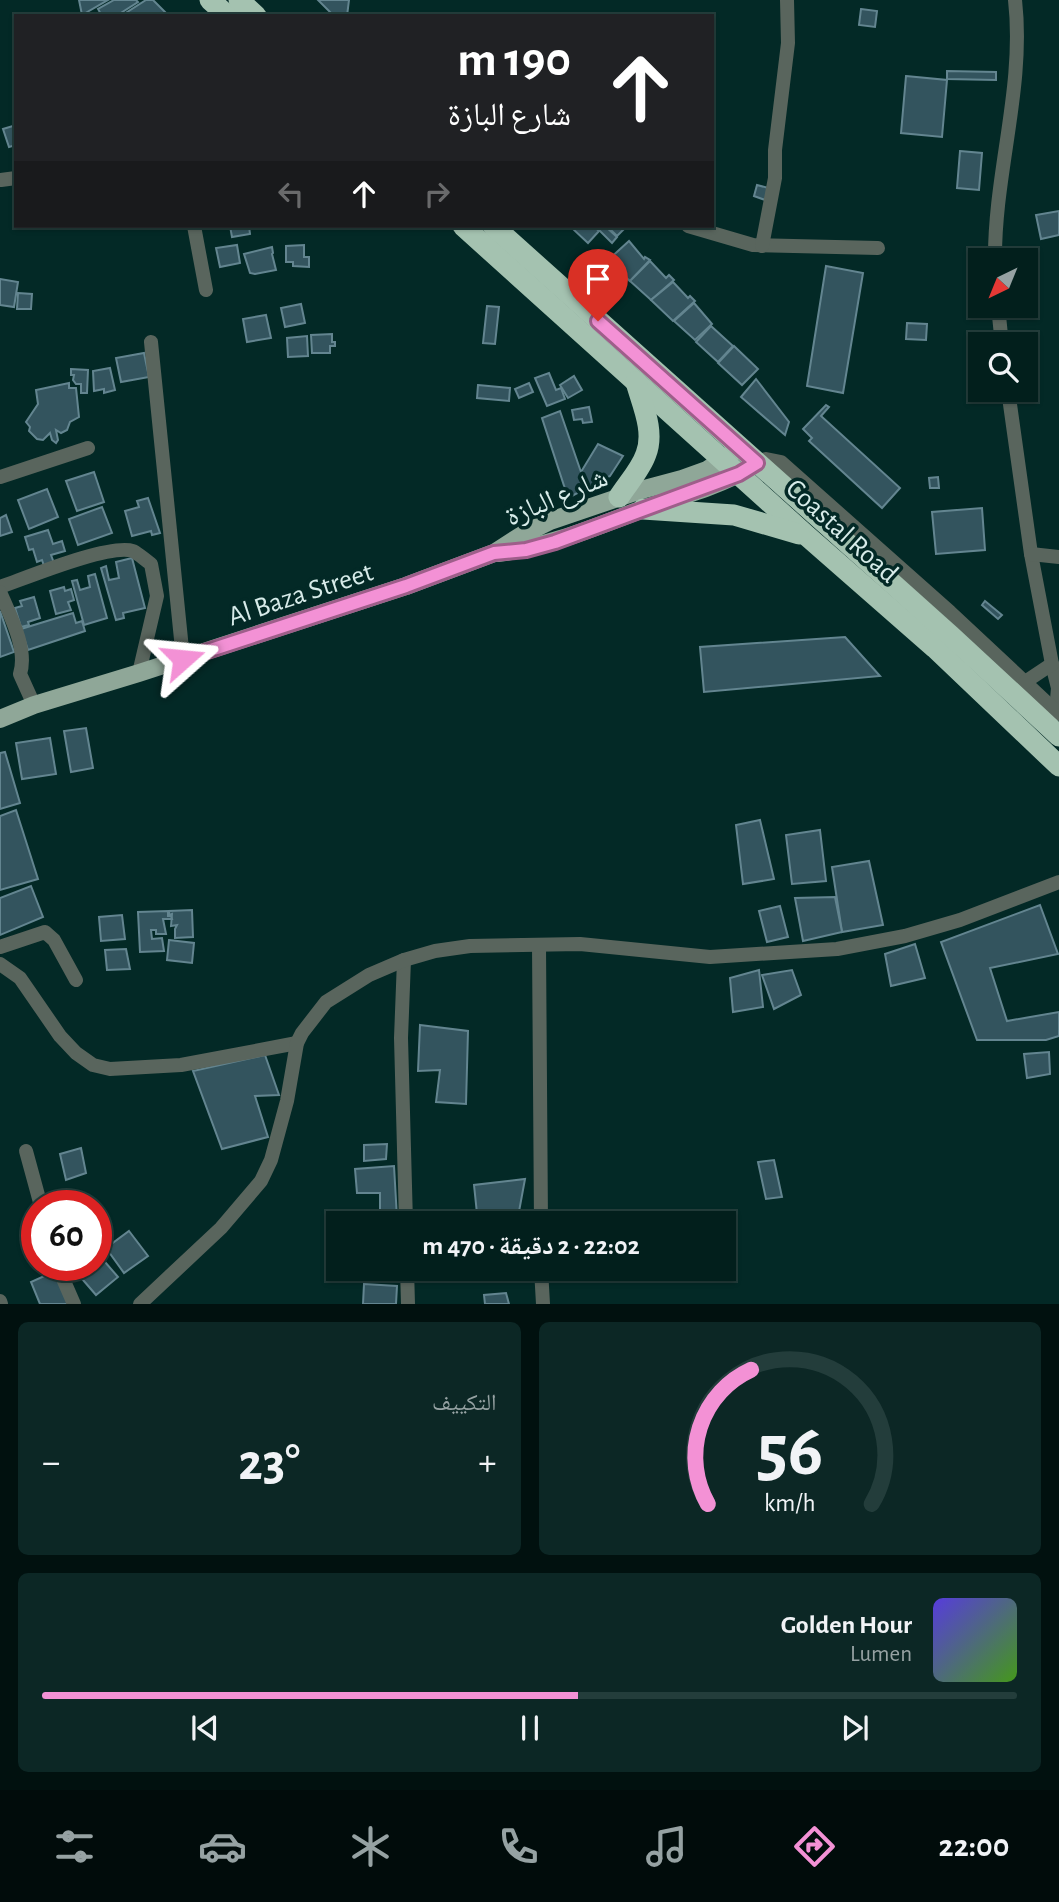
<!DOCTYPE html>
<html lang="ar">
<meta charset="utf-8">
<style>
:root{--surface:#021f1c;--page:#0c2725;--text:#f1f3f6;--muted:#96a2a3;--line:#233d3b;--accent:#f391d5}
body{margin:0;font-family:"Alegreya Sans","Noto Naskh Arabic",sans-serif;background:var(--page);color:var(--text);direction:rtl;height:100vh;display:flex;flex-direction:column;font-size:26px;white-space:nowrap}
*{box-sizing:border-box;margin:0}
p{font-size:23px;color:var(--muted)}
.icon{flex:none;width:38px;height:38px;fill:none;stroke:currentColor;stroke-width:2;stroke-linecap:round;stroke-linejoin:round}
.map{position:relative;height:1304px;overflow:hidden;direction:ltr}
.details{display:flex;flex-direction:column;gap:18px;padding:18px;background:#01110f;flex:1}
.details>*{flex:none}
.guide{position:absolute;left:14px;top:14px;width:700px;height:214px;border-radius:0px;box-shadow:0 2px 5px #0004,0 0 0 2px var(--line);direction:rtl;background:#202124;color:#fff;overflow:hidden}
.needle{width:46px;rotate:223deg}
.fabs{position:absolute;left:968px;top:248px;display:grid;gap:14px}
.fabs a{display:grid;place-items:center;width:70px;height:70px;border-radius:0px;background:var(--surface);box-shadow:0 2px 5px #0004,0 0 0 2px var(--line);font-size:35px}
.speed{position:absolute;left:21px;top:1190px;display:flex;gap:14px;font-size:35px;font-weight:700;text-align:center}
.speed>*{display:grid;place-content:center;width:91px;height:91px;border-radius:50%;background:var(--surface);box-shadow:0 2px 5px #0004,0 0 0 2px var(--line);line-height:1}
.speed .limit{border:10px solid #d22;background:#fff;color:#111}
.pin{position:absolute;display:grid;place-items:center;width:60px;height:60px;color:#fff;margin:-72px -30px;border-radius:50% 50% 50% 0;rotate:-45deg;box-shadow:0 0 7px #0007}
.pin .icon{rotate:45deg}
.me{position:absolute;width:77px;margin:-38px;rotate:72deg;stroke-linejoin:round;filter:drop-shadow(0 0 5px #0008)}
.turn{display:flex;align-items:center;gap:24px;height:147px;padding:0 28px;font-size:32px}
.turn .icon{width:91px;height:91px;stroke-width:2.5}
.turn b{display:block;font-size:49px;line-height:60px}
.lanes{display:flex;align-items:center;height:66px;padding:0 28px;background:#0003;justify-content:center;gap:35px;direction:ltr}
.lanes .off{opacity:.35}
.big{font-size:52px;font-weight:700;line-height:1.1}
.details .tile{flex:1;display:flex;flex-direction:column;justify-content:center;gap:10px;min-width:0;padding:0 24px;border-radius:10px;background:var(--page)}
.details .dial{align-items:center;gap:0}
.dial svg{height:182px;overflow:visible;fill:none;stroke:var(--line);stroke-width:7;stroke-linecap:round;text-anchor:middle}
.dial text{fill:var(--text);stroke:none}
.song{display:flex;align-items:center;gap:21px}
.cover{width:84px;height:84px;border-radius:10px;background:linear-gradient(135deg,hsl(250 70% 55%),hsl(100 70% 35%))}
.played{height:7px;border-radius:4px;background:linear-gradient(90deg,var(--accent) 55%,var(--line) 55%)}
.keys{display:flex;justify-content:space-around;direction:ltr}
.heat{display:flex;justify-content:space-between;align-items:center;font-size:38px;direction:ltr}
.details .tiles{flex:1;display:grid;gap:18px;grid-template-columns:1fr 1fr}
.tile:last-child{grid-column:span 2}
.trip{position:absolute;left:326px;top:1211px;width:410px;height:70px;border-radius:0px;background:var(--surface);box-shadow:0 2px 5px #0004,0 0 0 2px var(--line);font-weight:700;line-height:70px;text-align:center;direction:rtl}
.dock{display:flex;height:112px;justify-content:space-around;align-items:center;background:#010c0b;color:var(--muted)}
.dock .icon{width:49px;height:49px}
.dock .selected{color:var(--accent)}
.dock b{font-size:32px;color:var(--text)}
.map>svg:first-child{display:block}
.building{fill:#33545e;stroke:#638590;stroke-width:2}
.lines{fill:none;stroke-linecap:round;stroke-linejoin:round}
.minor{stroke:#59655d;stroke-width:14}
.major{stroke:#8fa798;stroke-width:18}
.highway{stroke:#a4c2b0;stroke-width:21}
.route-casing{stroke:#9e5e8a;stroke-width:18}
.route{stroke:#f391d5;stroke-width:12}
.labels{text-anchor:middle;stroke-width:7;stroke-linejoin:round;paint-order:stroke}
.street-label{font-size:28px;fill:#d7ebe9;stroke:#032926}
</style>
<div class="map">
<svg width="1059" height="1304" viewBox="0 0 1059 1304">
<rect width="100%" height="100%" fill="#032926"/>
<g class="building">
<polygon points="79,0 108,0 82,15"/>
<polygon points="114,0 136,0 138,2 116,16 102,16 98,9"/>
<polygon points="146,0 153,0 169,16 121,16"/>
<polygon points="318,0 349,0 347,16 334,16"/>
<polygon points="861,9 877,11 875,27 859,25"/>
<polygon points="947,71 996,72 996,80 947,79"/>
<polygon points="906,76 947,80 942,137 901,133"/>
<polygon points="16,125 16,145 9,147 3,129"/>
<polygon points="960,151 982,153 979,190 957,188"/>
<polygon points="757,185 772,189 768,201 754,196"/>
<polygon points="1059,211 1059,235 1041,239 1036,215"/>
<polygon points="230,226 249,226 250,234 232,237"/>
<polygon points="577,226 593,226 599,231 588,243 574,230"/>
<polygon points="595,226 605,226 617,237 612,243"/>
<polygon points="607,226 627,226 617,236"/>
<polygon points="629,241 644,259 645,257 650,260 630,281 607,261"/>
<polygon points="237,245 240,263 220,267 216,248"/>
<polygon points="304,245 304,257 309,257 309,267 293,266 293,262 286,262 286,246"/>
<polygon points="272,247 273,253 272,254 276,270 255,274 250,273 244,254"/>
<polygon points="650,261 666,278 669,275 674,280 651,300 630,281"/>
<polygon points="826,266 863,273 843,393 807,386"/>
<polygon points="0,279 18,282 14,307 0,305"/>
<polygon points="673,282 688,298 690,296 695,301 673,321 651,300"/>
<polygon points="18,293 32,294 31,309 17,309"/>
<polygon points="694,303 712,324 695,340 674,321"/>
<polygon points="301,304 305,323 285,327 281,308"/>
<polygon points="487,306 499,307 495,344 483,343"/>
<polygon points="266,315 271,338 247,342 243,319"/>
<polygon points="907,323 927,324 926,340 906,339"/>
<polygon points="711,326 733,346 718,362 696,342"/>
<polygon points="332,334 332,342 335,342 335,346 330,346 330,353 312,353 311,335"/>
<polygon points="307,336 308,356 288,357 287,338"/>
<polygon points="734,346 758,369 742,385 718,363"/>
<polygon points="144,353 149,377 121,382 116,358"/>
<polygon points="110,368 115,390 104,393 104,389 94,391 93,371"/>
<polygon points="71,369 88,370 87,393 81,393 81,384 76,384 73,380 74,375 71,375"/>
<polygon points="549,373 556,390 561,388 565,399 547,406 535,378"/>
<polygon points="574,376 582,390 568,398 560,385"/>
<polygon points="756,379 789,422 785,435 741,397"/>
<polygon points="69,383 69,388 76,388 79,417 70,422 67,430 61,433 56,430 58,440 56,443 52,440 50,433 43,440 37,439 29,431 30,427 26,422 38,404 36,390"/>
<polygon points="529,383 533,392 519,398 515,389"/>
<polygon points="478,385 510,388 509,401 477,398"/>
<polygon points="826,405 829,407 821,416 900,488 882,508 809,441 812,438 803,429"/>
<polygon points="589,407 592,422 583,423 582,419 574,420 572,410"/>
<polygon points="560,411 581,472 598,444 623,456 610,476 568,498 542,418"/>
<polygon points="94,472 104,502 77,511 66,481"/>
<polygon points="938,477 939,488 930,488 929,478"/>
<polygon points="47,489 58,517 29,529 18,500"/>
<polygon points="148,498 160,533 152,535 151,531 132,536 125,511 139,507 137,501"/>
<polygon points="102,507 112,533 78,545 69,519"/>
<polygon points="982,508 985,550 936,554 932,512"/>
<polygon points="6,515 12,532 0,536 0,518"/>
<polygon points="48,530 53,544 62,541 65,551 51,555 54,563 44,566 42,560 37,562 33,549 29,550 25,537"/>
<polygon points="132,558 145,608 123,613 124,618 116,620 101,568 106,566 109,580 119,578 116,562"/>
<polygon points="95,574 107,618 84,625 72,581 77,580 80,590 90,587 88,576"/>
<polygon points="64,587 65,591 71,589 74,600 68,602 71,610 56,614 50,591"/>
<polygon points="34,597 40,618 28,622 29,625 21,627 15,608 22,606 20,601"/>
<polygon points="985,601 1002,615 998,619 982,605"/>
<polygon points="0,611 14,652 0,657"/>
<polygon points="73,613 76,623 82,621 85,631 28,650 21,629"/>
<polygon points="845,637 880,676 704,692 700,647"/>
<polygon points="86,728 93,768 71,772 64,731"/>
<polygon points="50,738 56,774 22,779 16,743"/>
<polygon points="5,752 20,803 0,809 0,753"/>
<polygon points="16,810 38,879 0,890 0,816"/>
<polygon points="760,820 774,879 743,884 736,825"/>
<polygon points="820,830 826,881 792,884 786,835"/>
<polygon points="869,861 883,925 842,932 832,867"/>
<polygon points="31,886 43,917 0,935 0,898"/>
<polygon points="835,897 842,932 803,941 795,898"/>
<polygon points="1040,905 1058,954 990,968 1007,1021 1059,1012 1059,1036 1046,1040 977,1040 941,942"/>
<polygon points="780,906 788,937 767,942 759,911"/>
<polygon points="192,910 193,937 175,938 175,929 177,925 171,926 172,914 169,915 169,911"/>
<polygon points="168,911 168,916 171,916 172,919 163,919 166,934 156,934 156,930 151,930 152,939 162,938 164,951 140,952 138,912"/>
<polygon points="122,915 125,939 101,941 99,917"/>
<polygon points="169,940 194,943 192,963 167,960"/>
<polygon points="915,944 925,978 891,986 885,954"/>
<polygon points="126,949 130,969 107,970 105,950"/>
<polygon points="759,970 763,1007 733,1012 730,978"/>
<polygon points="792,970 801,995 774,1009 762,975"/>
<polygon points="420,1025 468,1031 466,1104 436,1102 440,1070 418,1071"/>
<polygon points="1049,1052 1050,1074 1027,1078 1024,1054"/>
<polygon points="265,1055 279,1095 255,1096 268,1137 222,1149 193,1071"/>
<polygon points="387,1144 386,1159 364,1161 364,1145"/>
<polygon points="81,1148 86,1173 66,1180 60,1154"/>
<polygon points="774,1160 782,1197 766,1199 758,1162"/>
<polygon points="394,1166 397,1218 380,1217 380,1193 357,1193 355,1169"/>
<polygon points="525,1179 518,1217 497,1223 478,1223 474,1185"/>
<polygon points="129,1231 148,1256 124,1273 106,1248"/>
<polygon points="99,1255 118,1277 96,1295 77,1273 86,1265 96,1265 96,1257"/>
<polygon points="369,1269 400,1269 400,1276 370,1274"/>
<polygon points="679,1269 702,1269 699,1276 678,1272"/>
<polygon points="53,1272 70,1304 40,1304 31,1282"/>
<polygon points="364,1284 397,1286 396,1304 363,1304"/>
<polygon points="506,1293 509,1304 485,1304 484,1295"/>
</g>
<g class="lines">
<g class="minor">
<polyline points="1,180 16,178"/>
<polyline points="194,226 206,290"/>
<polyline points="688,226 753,245 878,248"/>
<polyline points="762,246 775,178 775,150 788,43 787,0"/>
<path d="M995,261C994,174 1025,87 1015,0"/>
<polyline points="998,306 1002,345"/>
<polyline points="151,342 183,659"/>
<polyline points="1008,390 1031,554 1052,664 1058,688 1056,711"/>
<polyline points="757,463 766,459 781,462 950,612 1059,714"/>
<polyline points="0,477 88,448"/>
<polyline points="1031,554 1059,557"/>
<path d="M0,587C26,578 110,543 133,551C139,554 145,560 151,564L157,596L139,673"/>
<path d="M0,592C10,615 28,649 20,674L34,705"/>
<polyline points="1025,682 1052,664"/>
<polyline points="539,945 541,1223"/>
<polyline points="0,947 45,932 54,940 76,980"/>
<polyline points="404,960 401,1038 406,1223"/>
<polyline points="0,964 20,978 60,1036 76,1053 93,1065 110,1069 181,1065 297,1043"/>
<polyline points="26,1151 41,1206"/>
<polyline points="57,1265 74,1304"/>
<polyline points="407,1269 408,1304"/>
<polyline points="541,1269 543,1304"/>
<polyline points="0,1301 1,1304"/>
<polyline points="140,1304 221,1228 261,1181 271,1160 287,1101 297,1043 302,1033 326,1002 369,975 404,960 435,951 470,946 580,944 710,957 837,949 905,936 960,920 1059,882"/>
</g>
<g class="major">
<path d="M498,553C549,547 595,527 643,509C678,497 717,487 749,468"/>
<polyline points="0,719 34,705 139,673 406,586 494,553 522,535 550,521 641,490 682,479 707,470 731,454"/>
</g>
<g class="highway">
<polyline points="210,0 228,16"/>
<polyline points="239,0 256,16"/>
<polyline points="463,226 807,536 935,648 1059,766"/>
<polyline points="493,226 950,635 1059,736"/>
<path d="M619,497C628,483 641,469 646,454C655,431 642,404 636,382"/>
<polyline points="643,509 734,515 799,534"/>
</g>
</g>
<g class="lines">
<defs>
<polyline id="route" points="183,659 406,586 494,553 526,550 555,542 739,474 757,463 598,321"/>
</defs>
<use href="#route" class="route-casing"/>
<use href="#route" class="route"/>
</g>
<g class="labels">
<g class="street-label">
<text transform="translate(556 496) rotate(-23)" y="10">شارع البازة</text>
<text transform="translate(843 530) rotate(42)" y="10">Coastal Road</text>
<text transform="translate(300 593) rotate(-18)" y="10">Al Baza Street</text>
</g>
</g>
</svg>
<div class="fabs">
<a><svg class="needle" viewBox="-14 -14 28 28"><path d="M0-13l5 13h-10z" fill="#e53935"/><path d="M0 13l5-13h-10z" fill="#96a2a3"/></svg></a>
<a><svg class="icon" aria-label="search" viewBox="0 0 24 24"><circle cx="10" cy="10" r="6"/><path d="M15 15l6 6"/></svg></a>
</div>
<div class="speed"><div class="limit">60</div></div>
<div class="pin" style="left:598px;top:321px;background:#d93025"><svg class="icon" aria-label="arrive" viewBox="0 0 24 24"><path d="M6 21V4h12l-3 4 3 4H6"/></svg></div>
<svg class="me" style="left:183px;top:659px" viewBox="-20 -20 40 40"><path d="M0-17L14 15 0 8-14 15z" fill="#f391d5" stroke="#fff" stroke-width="4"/></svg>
<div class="trip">22:02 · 2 دقيقة · 470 m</div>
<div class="guide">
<div class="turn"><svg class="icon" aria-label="ahead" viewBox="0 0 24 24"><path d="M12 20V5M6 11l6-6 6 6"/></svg><div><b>190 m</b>شارع البازة</div></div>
<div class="lanes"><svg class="icon off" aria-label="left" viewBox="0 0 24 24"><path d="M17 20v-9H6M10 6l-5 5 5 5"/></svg><svg class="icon" aria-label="ahead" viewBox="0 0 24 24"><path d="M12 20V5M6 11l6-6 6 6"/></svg><svg class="icon off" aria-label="right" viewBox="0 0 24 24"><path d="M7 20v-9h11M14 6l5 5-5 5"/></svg></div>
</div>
</div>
<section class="details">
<div class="tiles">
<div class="tile dial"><svg viewBox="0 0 100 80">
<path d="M14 69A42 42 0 1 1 86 69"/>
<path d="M14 69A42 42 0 0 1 33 10" stroke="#f391d5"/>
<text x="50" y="56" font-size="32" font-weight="700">56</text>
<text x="50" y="72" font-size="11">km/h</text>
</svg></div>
<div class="tile"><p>التكييف</p>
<div class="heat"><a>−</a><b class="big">23°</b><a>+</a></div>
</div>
<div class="tile">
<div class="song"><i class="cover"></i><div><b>Golden Hour</b><p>Lumen</p></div></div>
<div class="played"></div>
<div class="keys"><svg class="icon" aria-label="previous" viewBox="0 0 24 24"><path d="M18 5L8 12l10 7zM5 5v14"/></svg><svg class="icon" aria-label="pause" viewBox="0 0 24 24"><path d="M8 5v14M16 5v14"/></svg><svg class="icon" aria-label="next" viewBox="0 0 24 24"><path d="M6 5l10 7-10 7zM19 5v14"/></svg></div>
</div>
</div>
</section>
<nav class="dock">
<b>22:00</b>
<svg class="icon selected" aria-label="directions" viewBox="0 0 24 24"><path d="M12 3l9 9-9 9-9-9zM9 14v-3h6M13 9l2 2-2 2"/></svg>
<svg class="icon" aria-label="music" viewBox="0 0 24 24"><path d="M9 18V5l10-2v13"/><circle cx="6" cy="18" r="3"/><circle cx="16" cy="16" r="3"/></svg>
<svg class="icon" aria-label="phone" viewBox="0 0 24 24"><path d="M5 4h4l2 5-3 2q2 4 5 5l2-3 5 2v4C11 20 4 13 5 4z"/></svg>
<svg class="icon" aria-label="climate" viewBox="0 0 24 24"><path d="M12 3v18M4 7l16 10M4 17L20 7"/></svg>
<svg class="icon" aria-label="car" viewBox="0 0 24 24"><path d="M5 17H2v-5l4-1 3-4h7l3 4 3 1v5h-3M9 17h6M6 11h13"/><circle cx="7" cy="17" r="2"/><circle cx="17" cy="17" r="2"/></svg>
<svg class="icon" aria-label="filters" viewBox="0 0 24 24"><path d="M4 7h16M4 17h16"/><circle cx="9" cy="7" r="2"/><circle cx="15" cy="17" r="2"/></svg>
</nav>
